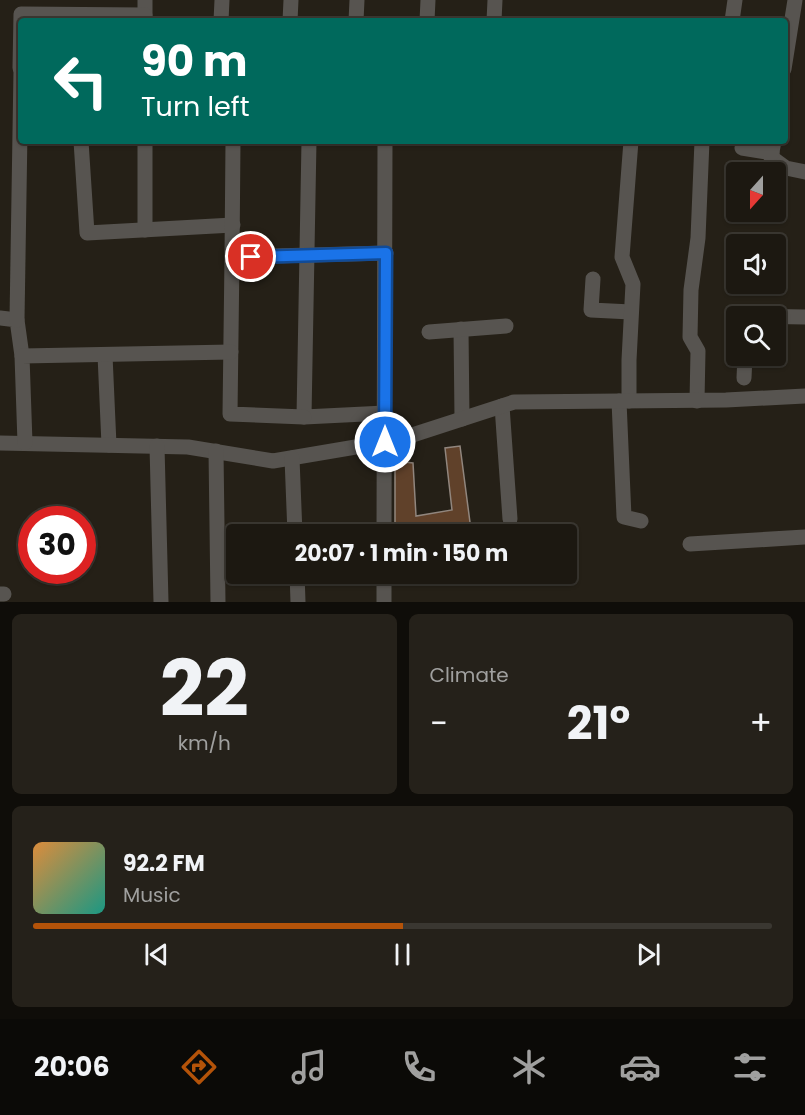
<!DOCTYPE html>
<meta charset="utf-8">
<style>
:root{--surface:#1c1811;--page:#25211a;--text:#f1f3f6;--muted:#a0a09f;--line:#3a3731;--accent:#b45309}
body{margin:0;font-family:Poppins,sans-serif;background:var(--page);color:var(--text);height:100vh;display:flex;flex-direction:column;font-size:22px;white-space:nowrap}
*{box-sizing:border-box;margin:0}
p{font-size:20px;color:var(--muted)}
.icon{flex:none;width:33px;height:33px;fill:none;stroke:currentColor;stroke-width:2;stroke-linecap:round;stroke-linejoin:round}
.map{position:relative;height:602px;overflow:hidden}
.panel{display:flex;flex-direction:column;gap:12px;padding:12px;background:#0f0d09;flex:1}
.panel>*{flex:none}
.top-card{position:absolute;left:18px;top:18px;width:770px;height:126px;border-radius:6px;box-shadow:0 2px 4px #0004,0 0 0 2px var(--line);background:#00695c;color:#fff;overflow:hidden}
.needle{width:39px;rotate:201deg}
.controls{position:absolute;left:726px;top:162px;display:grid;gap:12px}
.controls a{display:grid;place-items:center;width:60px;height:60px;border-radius:6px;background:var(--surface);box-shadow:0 2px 4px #0004,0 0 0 2px var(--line);font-size:30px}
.speed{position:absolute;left:18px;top:506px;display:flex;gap:12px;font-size:30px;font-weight:700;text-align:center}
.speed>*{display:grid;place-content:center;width:78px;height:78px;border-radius:50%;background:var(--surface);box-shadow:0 2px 4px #0004,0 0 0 2px var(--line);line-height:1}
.speed .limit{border:9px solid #d22;background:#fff;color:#111}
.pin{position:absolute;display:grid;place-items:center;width:51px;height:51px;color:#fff;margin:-26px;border:3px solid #fff;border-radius:50%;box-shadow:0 2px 6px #0007}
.me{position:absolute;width:66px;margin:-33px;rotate:0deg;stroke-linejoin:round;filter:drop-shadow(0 0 4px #0008)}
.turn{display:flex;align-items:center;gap:21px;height:126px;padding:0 24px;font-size:27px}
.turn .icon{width:78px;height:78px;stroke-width:2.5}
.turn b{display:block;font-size:42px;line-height:51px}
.big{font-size:45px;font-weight:700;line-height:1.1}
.panel .tile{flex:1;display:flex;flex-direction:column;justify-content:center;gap:9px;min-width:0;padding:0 21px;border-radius:9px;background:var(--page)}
.panel .dial{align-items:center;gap:0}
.dial b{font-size:78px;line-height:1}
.song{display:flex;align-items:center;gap:18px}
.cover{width:72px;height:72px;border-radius:9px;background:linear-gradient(135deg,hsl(30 70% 55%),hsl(170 70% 35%))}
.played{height:6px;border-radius:3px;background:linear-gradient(90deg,var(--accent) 50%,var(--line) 50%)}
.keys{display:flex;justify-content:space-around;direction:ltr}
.heat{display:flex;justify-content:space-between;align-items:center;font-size:33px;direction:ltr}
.panel .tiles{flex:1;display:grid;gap:12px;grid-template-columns:1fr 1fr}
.tile:last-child{grid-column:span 2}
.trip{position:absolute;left:226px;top:524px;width:351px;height:60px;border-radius:6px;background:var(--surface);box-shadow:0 2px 4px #0004,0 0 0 2px var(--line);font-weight:700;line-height:60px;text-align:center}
.tabs{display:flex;height:96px;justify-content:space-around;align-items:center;background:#0b0a07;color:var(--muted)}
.tabs .icon{width:42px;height:42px}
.tabs .active{color:var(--accent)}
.tabs b{font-size:27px;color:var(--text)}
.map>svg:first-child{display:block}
.building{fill:#60412a;stroke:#91867e;stroke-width:1.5}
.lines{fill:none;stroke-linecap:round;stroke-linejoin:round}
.minor{stroke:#575450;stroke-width:15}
.route-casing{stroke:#114b97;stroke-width:15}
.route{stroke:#1a73e8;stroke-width:10}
</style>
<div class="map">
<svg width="805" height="602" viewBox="0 0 805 602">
<rect width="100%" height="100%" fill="#252017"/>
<polygon class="building" points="460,446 471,530 395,534 395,461 413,463 416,516 452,510 445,448"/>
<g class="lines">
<g class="minor">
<polyline points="145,21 145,0"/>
<polyline points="221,21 222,0"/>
<polyline points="290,21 291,0"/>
<polyline points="356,21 357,0"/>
<polyline points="427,21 428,0"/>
<polyline points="494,21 495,0"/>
<polyline points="732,21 735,0"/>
<polyline points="20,68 21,14 145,15"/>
<polyline points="784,69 795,0"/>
<polyline points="81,141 87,233 233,225"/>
<polyline points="145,141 145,230"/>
<polyline points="233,141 232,257 386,253"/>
<polyline points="309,141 304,417 385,413"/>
<polyline points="774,141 771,157 786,168 805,172"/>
<polyline points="742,148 772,153"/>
<polyline points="232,257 230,414 304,417"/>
<polyline points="593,279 591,310 631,312"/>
<polyline points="746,316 805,317"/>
<polyline points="0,318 17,320 22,356"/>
<polyline points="17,320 21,69"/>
<polyline points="461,329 462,419"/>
<polyline points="429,332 506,326"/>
<polyline points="105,355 109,445"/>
<polyline points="744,378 745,356"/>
<polyline points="619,401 624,517 641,521"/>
<polyline points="629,401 629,360 633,284 622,257 631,141"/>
<polyline points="697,401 698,351 690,337 691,290 698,238 702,141"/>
<polyline points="502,406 510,519"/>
<polyline points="0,443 188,447 273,461 397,440 514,402 726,400 805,396"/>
<polyline points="25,443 22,356 231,352"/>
<polyline points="157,446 161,602"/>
<polyline points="216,451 218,602"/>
<polyline points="292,458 295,534"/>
<polyline points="384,534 385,141"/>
<polyline points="690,544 805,537"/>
<polyline points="297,573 298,602"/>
<polyline points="0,594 4,594"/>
<polyline points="384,602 384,573"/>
</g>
</g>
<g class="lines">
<defs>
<polyline id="route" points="251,257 386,253 385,442"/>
</defs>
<use href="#route" class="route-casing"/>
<use href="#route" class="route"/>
</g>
</svg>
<div class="controls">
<a><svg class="needle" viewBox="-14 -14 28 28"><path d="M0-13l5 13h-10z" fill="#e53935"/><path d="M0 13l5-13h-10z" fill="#a0a09f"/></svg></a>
<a><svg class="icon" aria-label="sound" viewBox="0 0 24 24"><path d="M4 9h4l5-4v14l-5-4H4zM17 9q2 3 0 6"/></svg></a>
<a><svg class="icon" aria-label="search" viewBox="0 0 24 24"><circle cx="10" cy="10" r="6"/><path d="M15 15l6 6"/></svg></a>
</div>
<div class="speed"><div class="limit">30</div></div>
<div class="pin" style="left:251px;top:257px;background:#d93025"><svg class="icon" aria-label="arrive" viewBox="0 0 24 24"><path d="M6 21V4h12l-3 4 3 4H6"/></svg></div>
<svg class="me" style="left:385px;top:442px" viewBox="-20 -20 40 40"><circle r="17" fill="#1a73e8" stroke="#fff" stroke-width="3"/><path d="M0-11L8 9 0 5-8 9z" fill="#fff"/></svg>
<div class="trip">20:07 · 1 min · 150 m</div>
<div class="top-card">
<div class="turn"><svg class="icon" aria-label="left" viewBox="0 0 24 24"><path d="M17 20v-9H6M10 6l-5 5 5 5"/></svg><div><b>90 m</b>Turn left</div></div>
</div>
</div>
<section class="panel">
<div class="tiles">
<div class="tile dial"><b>22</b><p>km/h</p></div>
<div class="tile"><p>Climate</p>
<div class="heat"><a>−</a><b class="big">21°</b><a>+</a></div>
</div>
<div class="tile">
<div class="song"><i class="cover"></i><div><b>92.2 FM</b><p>Music</p></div></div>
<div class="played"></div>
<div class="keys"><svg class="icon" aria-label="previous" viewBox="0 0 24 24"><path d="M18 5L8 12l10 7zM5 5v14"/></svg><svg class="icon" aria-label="pause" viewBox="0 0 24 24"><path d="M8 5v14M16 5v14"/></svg><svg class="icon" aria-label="next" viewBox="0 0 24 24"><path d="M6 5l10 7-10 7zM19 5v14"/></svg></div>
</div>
</div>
</section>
<nav class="tabs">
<b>20:06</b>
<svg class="icon active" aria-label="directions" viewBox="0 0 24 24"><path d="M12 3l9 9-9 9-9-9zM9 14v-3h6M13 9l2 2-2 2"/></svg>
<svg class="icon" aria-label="music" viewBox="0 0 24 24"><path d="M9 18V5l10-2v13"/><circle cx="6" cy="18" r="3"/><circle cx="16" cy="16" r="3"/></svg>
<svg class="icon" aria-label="phone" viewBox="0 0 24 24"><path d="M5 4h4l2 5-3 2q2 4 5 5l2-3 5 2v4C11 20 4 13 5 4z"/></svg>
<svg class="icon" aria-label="climate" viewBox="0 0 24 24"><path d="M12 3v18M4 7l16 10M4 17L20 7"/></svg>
<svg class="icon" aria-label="car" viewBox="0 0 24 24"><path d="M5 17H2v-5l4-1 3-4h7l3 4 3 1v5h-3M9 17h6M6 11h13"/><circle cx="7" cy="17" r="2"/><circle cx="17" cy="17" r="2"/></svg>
<svg class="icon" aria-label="filters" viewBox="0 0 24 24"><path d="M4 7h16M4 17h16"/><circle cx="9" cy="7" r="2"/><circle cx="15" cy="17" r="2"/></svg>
</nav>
